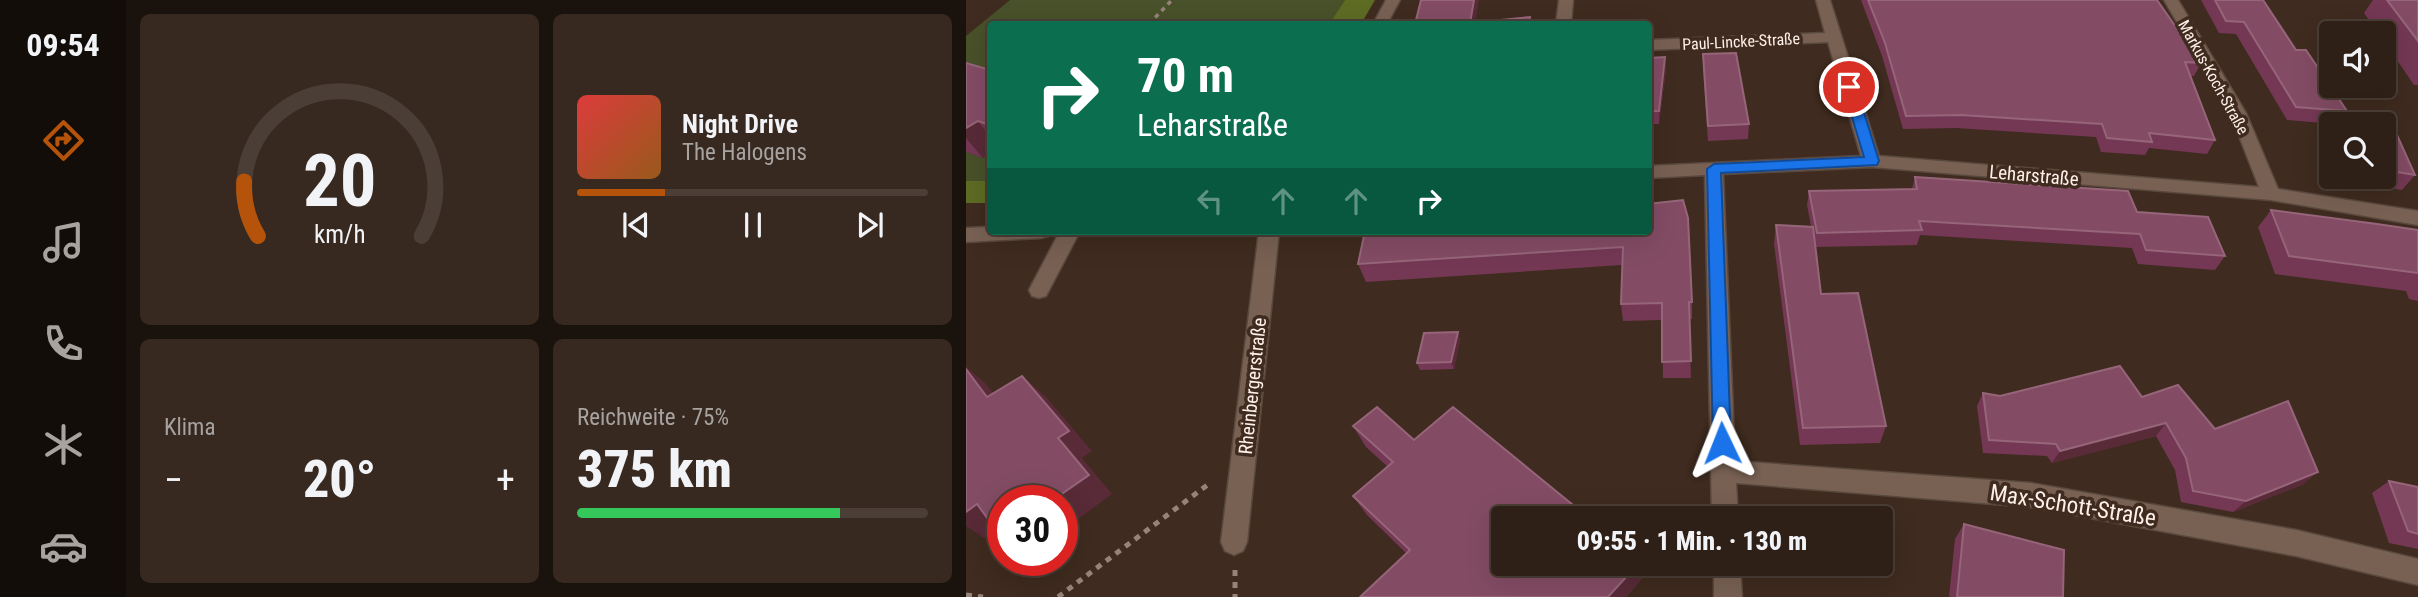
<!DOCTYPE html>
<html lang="de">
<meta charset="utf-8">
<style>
:root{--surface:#2f2017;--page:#372820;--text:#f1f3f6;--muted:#a7a3a1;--line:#4a3e36;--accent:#b45309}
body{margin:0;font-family:"Roboto Condensed",sans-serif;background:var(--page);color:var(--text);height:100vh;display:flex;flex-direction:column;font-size:26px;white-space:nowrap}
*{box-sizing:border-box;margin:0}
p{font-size:23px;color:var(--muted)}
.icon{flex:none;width:38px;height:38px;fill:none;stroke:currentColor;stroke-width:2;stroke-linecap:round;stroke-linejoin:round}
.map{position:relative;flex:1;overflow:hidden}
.sheet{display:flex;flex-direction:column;gap:14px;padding:14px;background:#1a120d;width:840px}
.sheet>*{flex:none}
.guide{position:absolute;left:21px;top:21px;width:665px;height:214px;border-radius:7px;box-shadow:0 7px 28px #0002,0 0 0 2px var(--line);background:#0b6e4f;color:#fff;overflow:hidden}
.buttons{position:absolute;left:1353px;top:21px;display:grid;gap:14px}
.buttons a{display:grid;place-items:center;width:77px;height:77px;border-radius:7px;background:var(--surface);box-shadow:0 7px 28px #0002,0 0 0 2px var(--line);font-size:35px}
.speed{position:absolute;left:21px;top:485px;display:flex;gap:14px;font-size:35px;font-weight:700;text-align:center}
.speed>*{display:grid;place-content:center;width:91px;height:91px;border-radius:50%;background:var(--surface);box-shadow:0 7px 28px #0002,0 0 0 2px var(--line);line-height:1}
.speed .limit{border:10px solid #d22;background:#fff;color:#111}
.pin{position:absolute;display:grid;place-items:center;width:60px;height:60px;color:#fff;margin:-30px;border:4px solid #fff;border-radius:50%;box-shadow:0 2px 7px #0007}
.me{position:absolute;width:77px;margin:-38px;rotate:358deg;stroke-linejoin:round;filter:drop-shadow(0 0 5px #0008)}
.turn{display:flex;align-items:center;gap:24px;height:147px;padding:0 35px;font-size:32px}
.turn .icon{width:91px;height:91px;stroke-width:2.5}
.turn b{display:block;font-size:49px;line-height:60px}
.lanes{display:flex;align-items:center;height:66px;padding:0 35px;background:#0003;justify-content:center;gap:35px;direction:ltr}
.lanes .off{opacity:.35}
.big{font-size:52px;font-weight:800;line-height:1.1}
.sheet .widget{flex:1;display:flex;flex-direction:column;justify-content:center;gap:10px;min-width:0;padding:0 24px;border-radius:10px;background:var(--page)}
.sheet .dial{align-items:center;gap:0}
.dial svg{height:182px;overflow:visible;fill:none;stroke:var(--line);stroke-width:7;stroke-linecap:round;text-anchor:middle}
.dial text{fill:var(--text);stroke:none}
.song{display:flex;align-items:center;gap:21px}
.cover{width:84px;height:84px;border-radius:10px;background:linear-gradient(135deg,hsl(0 70% 55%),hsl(30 70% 35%))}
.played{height:7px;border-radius:4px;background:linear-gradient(90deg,var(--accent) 25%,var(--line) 25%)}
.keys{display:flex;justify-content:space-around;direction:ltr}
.heat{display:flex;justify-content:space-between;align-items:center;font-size:38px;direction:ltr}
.charge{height:10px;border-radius:5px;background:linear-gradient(90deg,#34c759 75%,var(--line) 0)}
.sheet .tiles{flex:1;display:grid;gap:14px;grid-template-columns:repeat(2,1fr)}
.trip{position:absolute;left:525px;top:506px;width:402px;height:70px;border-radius:7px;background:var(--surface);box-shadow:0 7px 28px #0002,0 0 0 2px var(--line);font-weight:800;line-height:70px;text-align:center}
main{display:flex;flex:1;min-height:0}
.tab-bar{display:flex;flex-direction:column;width:126px;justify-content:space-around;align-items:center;background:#130d09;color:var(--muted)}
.tab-bar .icon{width:49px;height:49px}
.tab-bar .selected{color:var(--accent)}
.tab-bar b{font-size:32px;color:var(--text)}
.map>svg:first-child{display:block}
.green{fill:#485129}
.forest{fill:#5d6b23}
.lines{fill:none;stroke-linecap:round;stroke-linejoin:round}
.service-casing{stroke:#59483d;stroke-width:3}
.minor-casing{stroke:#59483d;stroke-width:3}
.path-far1{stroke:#96847a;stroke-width:3.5;stroke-dasharray:4.5 4.5;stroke-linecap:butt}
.path{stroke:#96847a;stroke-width:5;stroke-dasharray:6 6;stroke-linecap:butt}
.service{fill:#786153;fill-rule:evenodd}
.minor{fill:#786153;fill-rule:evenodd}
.wall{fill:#743854}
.shaded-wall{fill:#592a38}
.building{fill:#834c64;stroke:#966579;stroke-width:2}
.route{fill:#1a73e8;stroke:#114b97;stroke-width:2}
.labels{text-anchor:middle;stroke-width:7;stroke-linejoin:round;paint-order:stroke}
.far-street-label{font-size:16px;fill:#fef0e8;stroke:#3f2b1f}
.street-label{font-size:19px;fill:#fef0e8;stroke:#3f2b1f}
.near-street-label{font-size:23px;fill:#fef0e8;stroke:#3f2b1f}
</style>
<main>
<nav class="tab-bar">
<b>09:54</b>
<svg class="icon selected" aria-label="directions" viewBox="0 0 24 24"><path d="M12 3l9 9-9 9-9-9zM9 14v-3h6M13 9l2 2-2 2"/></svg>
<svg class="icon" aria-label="music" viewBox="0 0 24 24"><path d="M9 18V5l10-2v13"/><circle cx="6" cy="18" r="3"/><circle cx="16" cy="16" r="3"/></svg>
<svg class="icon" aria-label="phone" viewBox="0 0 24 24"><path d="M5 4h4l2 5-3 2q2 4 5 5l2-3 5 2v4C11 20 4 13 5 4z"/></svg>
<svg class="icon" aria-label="climate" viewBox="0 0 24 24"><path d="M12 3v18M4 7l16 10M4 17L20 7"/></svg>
<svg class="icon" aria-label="car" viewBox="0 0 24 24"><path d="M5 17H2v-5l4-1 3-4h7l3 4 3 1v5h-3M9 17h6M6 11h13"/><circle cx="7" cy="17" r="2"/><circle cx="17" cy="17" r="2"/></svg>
</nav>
<section class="sheet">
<div class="tiles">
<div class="widget dial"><svg viewBox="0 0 100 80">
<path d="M14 69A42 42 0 1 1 86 69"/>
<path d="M14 69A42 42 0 0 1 8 45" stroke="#b45309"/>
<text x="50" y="56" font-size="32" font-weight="700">20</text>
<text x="50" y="72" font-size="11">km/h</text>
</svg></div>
<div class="widget">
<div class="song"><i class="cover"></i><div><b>Night Drive</b><p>The Halogens</p></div></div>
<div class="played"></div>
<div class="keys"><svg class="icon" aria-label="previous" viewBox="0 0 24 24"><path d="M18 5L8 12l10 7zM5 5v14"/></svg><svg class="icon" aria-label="pause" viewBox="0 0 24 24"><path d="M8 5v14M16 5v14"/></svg><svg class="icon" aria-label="next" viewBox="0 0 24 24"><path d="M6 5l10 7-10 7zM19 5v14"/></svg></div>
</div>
<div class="widget"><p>Klima</p>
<div class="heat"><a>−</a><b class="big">20°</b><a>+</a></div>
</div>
<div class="widget"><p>Reichweite · 75%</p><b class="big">375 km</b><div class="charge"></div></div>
</div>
</section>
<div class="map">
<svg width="1452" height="597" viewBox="0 0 1452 597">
<rect width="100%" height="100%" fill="#3f2b1f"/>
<g class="green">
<polygon points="44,0 379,0 363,24 24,24 24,75 0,74 0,36"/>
<polygon points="0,152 17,158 24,153 24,181 0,181"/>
</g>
<g class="forest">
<polygon points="379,0 409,0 395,24 363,24"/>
<rect x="0" y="181" width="24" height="22"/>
</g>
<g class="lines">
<defs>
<polygon id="service" points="94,231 114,231 80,296 73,298 66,296 63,290"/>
<g id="minor">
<polygon points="420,0 434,0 421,24 407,24"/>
<polygon points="593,0 607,0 605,24 590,24"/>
<polygon points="850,0 864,0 913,156 1293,187 1264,113 1198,0 1212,0 1280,113 1312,189 1452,211 1452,225 1305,200 906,167 757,174 769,461 1065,483 1330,530 1452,559 1452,585 1330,556 1065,507 770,483 772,518 746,518 739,175 682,178 682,166 895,156 862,42 682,50 682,40 859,33"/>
<polygon points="24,227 24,231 85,231 82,236 75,238 0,242 0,228"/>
<polygon points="293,231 313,231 281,542 277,551 268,555 259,551 255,542"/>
<polygon points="748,564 774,564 776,597 748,597"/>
</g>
</defs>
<use href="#service" class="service-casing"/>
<use href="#minor" class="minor-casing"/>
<polyline class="path-far1" points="183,24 206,0"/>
<g class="path">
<polyline points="269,570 269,597"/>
<polyline points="0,595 17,597"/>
<polyline points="92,597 244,483"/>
</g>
<use href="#service" class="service"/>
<use href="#minor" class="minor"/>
</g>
<g class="wall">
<polygon points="895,0 1191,0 1235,63 1228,76 1225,76 1249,140 1241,154 1183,148 1179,155 1135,152 1130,137 990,128 937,129 916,56"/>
<polygon points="1235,0 1297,0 1330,50 1340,50 1381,111 1376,116 1426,124 1449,175 1436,190 1370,179 1369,177 1418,177 1418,124 1365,124 1365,165 1353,129 1357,123 1321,120 1270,34 1253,33"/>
<polygon points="1407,0 1452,0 1452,85 1448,85 1418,41 1418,33 1412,33 1398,13"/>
<polygon points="737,54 783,124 782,139 742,141 737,68"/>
<polygon points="699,57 700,70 693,124 682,124 682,58"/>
<polygon points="0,63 24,70 24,153 17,158 0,152"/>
<polygon points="949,177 1171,212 1259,256 1249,270 1172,264 1166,248 954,235 951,245 849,247 855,294 920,426 914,443 834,445 808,244 810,225 845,226 841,205 843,191 946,189"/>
<polygon points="1305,210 1452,230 1452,301 1443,299 1440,291 1309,274 1292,227"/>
<polygon points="682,231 726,302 726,319 723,319 725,378 697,378 696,320 657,321 655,304 656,265 400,282 392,264"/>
<polygon points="492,332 494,340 488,369 454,370 451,363"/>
<polygon points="1017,393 1034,396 1176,397 1249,429 1338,484 1267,512 1215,502 1209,470 1190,436 1086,463 1081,456 1017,453 1011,406"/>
<polygon points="411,407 448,440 487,407 623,518 537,518 537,564 675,564 677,577 660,597 394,597 441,554 401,515 387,496 422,467 400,447 387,426"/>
<polygon points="1423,481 1452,487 1452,549 1423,543 1406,493"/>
<polygon points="998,524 1097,597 983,597 989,539"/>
</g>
<g class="shaded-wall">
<polygon points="508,0 513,0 509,24 504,23"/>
<polygon points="699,57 700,70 693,124 693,111"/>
<polygon points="12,121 24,136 24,153 17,158 0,138 0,128"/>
<polygon points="492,332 494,340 488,369 485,362"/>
<polygon points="0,367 19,383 47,418 21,397 0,369"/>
<polygon points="56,376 80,397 126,451 116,458 146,494 96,531 96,500 87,500 92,438"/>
<polygon points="1200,423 1190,436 1086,463 1094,451"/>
<polygon points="1352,472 1338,484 1267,512 1280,501"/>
<polygon points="11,504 37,525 18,538 0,526 0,512"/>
<polygon points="672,564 675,564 677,577 660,597 642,597"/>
</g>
<g class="building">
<polygon points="455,0 508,0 504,23 564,17 563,24 449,24"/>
<polygon points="902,0 1191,0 1235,63 1219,62 1249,140 1183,133 1186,142 1141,138 1136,124 995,115 940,116 919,43"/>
<polygon points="1249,0 1297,0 1330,50 1340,50 1381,111 1330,107 1278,22 1260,21"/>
<polygon points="1421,0 1452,0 1452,41"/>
<polygon points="770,53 783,124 742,126 737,54"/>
<polygon points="699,57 693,111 682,111 682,58"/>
<polygon points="0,63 24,70 24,125 12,121 0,128"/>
<polygon points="1363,114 1426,124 1449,175 1418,170 1418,124 1367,124"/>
<polygon points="949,177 1162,191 1171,212 1242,217 1259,256 1180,250 1174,234 953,221 956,230 851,233 843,191 951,189"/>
<polygon points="717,200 722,218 726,302 723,302 725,361 696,362 696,303 655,304 657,247 392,264 399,231 682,231 682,204"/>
<polygon points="1305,210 1411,224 1452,230 1452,273 1323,256"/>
<polygon points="810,225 847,227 855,294 892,293 920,426 837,428"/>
<polygon points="492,332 485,362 451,363 458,333"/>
<polygon points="1154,366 1176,397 1212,385 1249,429 1322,401 1352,472 1280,501 1227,491 1220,458 1200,423 1094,451 1090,444 1023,440 1017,393 1034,396"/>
<polygon points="0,369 21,397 56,376 103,431 92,438 123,475 87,500 37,500 37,536 35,537 11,504 0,512"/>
<polygon points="411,407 448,440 487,407 623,518 537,518 537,564 672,564 642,597 394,597 444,550 387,496 427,462 387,426"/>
<polygon points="1423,481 1452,487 1452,534 1442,531"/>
<polygon points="998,524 1098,550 1097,597 991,597"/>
</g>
<polygon class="route" points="883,83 890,87 913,161 911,165 755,173 765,443 762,449 756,451 750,449 747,443 741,169 748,164 898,157 877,87"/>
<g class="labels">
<g class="far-street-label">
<text transform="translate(775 41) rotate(-3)" y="6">Paul-Lincke-Straße</text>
<text transform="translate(1248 77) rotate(61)" y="6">Markus-Koch-Straße</text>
</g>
<g class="street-label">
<text transform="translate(1068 175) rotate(5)" y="7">Leharstraße</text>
<text transform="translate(286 386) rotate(-84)" y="7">Rheinbergerstraße</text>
</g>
<g class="near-street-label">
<text transform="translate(1107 505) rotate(9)" y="8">Max-Schott-Straße</text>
</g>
</g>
</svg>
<div class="buttons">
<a><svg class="icon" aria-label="sound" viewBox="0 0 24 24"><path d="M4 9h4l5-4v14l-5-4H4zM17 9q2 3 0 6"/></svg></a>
<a><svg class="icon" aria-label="search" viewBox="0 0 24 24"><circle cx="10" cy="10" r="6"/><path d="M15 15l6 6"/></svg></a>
</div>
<div class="speed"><div class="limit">30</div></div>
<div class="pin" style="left:883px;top:87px;background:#d93025"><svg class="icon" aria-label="arrive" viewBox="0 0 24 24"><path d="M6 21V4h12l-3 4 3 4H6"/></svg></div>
<svg class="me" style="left:756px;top:443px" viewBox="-20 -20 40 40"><path d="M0-17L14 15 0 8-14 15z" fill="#1a73e8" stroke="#fff" stroke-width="4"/></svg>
<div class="trip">09:55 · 1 Min. · 130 m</div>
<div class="guide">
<div class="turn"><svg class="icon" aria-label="right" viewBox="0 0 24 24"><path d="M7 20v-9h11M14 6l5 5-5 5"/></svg><div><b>70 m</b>Leharstraße</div></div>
<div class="lanes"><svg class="icon off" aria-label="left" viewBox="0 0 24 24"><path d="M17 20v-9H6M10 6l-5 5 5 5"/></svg><svg class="icon off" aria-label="ahead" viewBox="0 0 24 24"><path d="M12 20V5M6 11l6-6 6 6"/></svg><svg class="icon off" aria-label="ahead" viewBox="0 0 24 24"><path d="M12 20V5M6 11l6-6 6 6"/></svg><svg class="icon" aria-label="right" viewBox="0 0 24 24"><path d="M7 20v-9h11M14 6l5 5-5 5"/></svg></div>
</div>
</div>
</main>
